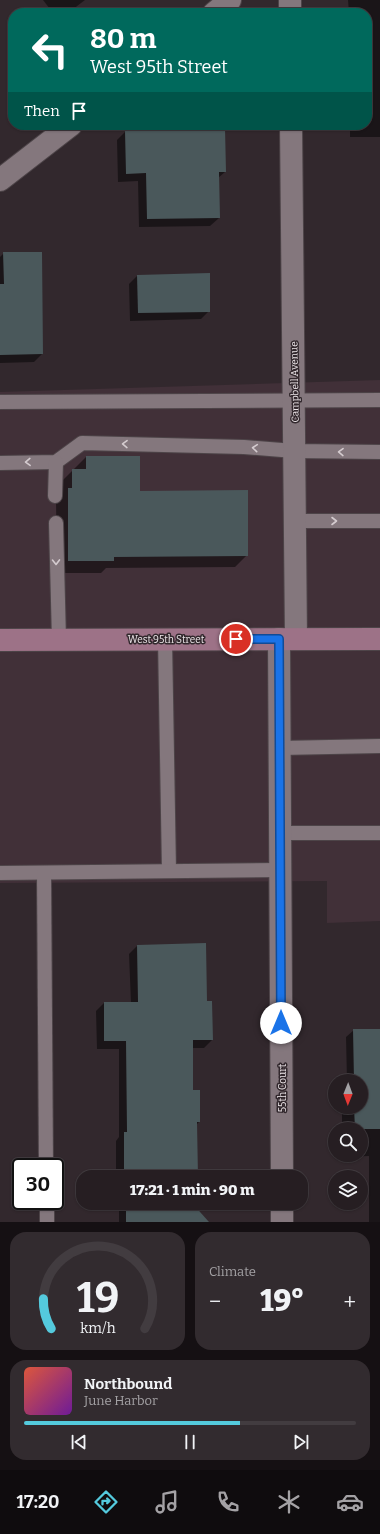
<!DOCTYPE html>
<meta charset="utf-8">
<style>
:root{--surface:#261e22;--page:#322b2f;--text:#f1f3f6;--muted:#a4a2a5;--line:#423c40;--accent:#54cadd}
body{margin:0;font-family:Bitter,serif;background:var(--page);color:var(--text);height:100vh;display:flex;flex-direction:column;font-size:15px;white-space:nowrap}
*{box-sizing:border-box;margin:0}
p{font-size:13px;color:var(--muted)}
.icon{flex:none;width:22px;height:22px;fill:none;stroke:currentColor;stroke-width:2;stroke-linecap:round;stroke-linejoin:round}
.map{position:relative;height:1222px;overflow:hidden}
.panel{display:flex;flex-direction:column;gap:10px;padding:10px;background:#151013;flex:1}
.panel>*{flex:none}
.hud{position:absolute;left:8px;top:8px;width:364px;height:122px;border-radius:16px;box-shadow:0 1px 3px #0004,0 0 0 1px var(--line);background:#00695c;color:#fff;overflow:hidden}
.needle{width:26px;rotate:181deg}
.tools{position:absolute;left:328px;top:1074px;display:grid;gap:8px}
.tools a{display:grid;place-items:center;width:40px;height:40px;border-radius:50%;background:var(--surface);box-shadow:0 1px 3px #0004,0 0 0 1px var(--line);font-size:20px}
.speed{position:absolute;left:12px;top:1158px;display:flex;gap:8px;font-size:20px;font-weight:700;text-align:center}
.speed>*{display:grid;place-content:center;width:52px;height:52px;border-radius:50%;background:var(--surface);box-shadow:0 1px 3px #0004,0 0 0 1px var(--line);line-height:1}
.speed .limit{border:2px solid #111;border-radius:6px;background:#fff;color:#111}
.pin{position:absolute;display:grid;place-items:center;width:34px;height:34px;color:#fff;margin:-17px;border:2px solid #fff;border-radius:50%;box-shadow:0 1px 4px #0007}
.me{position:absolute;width:44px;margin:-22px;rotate:0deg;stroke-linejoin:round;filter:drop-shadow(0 0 3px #0008)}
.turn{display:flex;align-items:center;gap:14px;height:84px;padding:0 16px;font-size:18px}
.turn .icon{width:52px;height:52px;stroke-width:2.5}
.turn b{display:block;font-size:28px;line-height:34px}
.then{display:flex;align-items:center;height:38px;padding:0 16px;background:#0003;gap:8px;font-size:15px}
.big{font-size:30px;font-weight:800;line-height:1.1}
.panel .card{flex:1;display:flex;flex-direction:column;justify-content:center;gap:6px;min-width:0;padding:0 14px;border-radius:16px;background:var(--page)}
.panel .dial{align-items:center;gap:0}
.dial svg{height:104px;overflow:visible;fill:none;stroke:var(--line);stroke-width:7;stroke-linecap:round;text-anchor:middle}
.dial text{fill:var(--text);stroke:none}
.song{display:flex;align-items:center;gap:12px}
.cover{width:48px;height:48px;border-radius:6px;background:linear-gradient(135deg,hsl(10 70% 55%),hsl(280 70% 35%))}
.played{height:4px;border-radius:2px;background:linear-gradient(90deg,var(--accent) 65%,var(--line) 65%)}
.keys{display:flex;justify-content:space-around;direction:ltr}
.heat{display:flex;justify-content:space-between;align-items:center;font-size:22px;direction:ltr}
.panel .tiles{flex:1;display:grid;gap:10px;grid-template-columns:1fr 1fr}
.card:last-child{grid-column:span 2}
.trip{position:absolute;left:76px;top:1170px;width:232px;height:40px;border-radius:16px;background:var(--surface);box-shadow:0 1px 3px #0004,0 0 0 1px var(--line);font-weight:800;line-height:40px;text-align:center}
.tabs{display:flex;height:64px;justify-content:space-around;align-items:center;background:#0f0c0e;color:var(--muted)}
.tabs .icon{width:28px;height:28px}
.tabs .selected{color:var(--accent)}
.tabs b{font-size:18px;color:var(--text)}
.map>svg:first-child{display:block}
.built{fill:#413038}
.shadow{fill:#0007}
.building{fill:#4a585b}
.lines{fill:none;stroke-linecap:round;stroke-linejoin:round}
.lane-casing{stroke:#4d4448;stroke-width:16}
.street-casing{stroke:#4d4448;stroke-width:24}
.primary-casing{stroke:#4d4448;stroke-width:24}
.lane{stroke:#84777d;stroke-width:14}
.street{stroke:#84777d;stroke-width:22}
.primary{stroke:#9d7287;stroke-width:22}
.oneway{stroke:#d4cbcf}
.route-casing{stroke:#114b97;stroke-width:10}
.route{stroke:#1a73e8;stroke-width:7}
.labels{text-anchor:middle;stroke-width:3;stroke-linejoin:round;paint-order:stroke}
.street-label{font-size:10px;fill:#eee7ea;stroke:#32282d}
</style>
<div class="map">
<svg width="380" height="1222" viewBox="0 0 380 1222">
<rect width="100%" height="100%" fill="#32282d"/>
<polygon class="built" points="380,380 380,921 327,923 327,881 0,883 0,392"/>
<g class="shadow">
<polygon points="43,0 85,0 68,13 53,13"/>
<polygon points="348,0 380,0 380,137 350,137 350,125 367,125 367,13 349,13"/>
<polygon points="179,125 221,125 225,172 218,178 219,218 210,226 139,227 138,181 118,182 117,140 125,132 179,131"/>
<polygon points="4,253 42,354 34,362 0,363 0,257"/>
<polygon points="137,276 209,311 201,319 130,321 129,284"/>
<polygon points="86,457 139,492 247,555 235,567 106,568 101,573 57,573 56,501 61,482"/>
<polygon points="137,946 206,1002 212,1040 204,1048 192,1048 192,1091 199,1122 196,1125 197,1177 116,1177 116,1141 119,1137 119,1049 97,1049 96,1011 104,1003 131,1003 129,954"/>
<polygon points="354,1030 380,1030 380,1222 369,1222 369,1156 343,1157 343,1155 361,1155 361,1129 342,1129 342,1114 348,1107 361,1107 361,1081 347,1081 346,1037"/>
<rect x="119" y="1203" width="78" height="19"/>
</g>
<g class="building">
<polygon points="187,125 222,125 222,128 225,128 226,172 219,172 220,218 147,219 146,173 126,174 125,131 187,130"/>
<polygon points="3,252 42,252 43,354 0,355 0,284 4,284"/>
<polygon points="210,273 210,312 138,313 137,275"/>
<polygon points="86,456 140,456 140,491 248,490 248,556 114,557 114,561 68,561 68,488 72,488 72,469 86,469"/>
<polygon points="206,943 207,1001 212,1001 213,1040 193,1040 193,1090 200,1090 200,1122 197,1122 198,1177 124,1177 124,1132 127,1132 126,1041 104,1041 104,1002 138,1002 137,945"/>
<polygon points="353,1029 380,1029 380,1129 355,1129 354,1107 361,1107 361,1081 354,1081"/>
<polygon points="126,1203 192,1203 209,1222 126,1222"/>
</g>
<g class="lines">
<defs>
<g id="lane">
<polyline points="0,402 380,400"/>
<polyline points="0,463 56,462 82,443 244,447 294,451 380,452"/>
<polyline points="55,496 56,462"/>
<polyline points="295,521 380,521"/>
<polyline points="56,523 59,640"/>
<polyline points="165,639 169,871"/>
<polyline points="280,748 380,746"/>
<polyline points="280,833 380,833"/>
<polyline points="0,873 280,870"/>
<polyline points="44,873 46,1167"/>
<polyline points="47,1201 47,1222"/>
</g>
<g id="street">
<polyline points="290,0 290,13"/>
<polyline points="214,13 230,0"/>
<polyline points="291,125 296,639"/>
<polyline points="0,180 71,125"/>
<polyline points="279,639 282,1177"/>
<polyline points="282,1203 282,1222"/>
</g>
<polyline id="primary" points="0,640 380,639"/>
</defs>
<use href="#lane" class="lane-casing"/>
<use href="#street" class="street-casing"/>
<use href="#primary" class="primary-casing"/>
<use href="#lane" class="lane"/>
<use href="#street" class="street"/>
<use href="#primary" class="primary"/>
</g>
<defs><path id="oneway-chevron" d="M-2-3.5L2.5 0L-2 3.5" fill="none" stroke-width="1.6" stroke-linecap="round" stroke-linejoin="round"/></defs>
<g class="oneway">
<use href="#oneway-chevron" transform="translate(125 444) rotate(-179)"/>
<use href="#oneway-chevron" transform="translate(255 448) rotate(-175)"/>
<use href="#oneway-chevron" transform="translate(341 452) rotate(-179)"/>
<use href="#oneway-chevron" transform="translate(28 462) rotate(178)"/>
<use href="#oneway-chevron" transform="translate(334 521)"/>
<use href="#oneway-chevron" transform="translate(56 562) rotate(89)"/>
</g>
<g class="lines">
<defs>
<polyline id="route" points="236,639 279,639 281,1023"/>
</defs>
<use href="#route" class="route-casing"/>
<use href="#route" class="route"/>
</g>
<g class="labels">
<g class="street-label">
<text transform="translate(294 382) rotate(-91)" y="4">Campbell Avenue</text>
<text x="166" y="643">West 95th Street</text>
<text transform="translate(282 1088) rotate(-90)" y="4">55th Court</text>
</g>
</g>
</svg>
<div class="tools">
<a><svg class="needle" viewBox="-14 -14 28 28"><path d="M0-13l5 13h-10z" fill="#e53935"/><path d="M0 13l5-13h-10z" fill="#a4a2a5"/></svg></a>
<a><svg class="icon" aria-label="search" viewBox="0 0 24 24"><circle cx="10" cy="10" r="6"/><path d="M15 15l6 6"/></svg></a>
<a><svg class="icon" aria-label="layers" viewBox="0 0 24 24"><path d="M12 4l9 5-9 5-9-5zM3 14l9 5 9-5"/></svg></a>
</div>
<div class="speed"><div class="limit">30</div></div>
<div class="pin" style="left:236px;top:639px;background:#d93025"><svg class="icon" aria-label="arrive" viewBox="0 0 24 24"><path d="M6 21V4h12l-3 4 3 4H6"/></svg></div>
<svg class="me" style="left:281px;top:1023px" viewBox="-20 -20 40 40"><circle r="19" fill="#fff"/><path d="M0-13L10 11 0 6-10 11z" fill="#1a73e8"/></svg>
<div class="trip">17:21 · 1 min · 90 m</div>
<div class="hud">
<div class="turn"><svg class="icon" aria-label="left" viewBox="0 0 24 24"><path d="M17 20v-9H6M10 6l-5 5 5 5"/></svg><div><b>80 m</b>West 95th Street</div></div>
<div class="then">Then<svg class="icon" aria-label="arrive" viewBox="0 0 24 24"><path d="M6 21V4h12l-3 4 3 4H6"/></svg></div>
</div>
</div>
<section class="panel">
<div class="tiles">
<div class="card dial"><svg viewBox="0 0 100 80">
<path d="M14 69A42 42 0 1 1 86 69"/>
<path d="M14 69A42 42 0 0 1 8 46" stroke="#54cadd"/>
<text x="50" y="56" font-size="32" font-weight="700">19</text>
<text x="50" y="72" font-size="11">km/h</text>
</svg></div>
<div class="card"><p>Climate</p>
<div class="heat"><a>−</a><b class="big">19°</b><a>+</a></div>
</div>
<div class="card">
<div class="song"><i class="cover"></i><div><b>Northbound</b><p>June Harbor</p></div></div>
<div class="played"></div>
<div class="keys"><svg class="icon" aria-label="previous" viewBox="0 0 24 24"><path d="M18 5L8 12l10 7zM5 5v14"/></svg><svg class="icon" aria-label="pause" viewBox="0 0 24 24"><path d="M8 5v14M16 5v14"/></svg><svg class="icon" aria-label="next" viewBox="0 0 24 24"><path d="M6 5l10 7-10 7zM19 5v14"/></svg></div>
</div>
</div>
</section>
<nav class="tabs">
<b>17:20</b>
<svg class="icon selected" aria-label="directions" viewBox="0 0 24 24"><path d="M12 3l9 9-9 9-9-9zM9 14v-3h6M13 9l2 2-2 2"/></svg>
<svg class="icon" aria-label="music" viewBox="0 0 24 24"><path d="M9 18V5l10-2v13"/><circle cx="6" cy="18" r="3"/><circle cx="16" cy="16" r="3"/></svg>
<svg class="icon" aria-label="phone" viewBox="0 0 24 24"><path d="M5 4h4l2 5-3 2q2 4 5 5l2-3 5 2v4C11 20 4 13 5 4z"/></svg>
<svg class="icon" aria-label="climate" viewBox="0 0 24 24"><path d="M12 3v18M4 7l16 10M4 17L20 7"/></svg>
<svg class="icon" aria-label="car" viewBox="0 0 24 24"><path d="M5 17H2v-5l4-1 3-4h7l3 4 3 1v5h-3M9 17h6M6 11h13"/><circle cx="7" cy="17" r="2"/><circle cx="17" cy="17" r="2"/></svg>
</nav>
